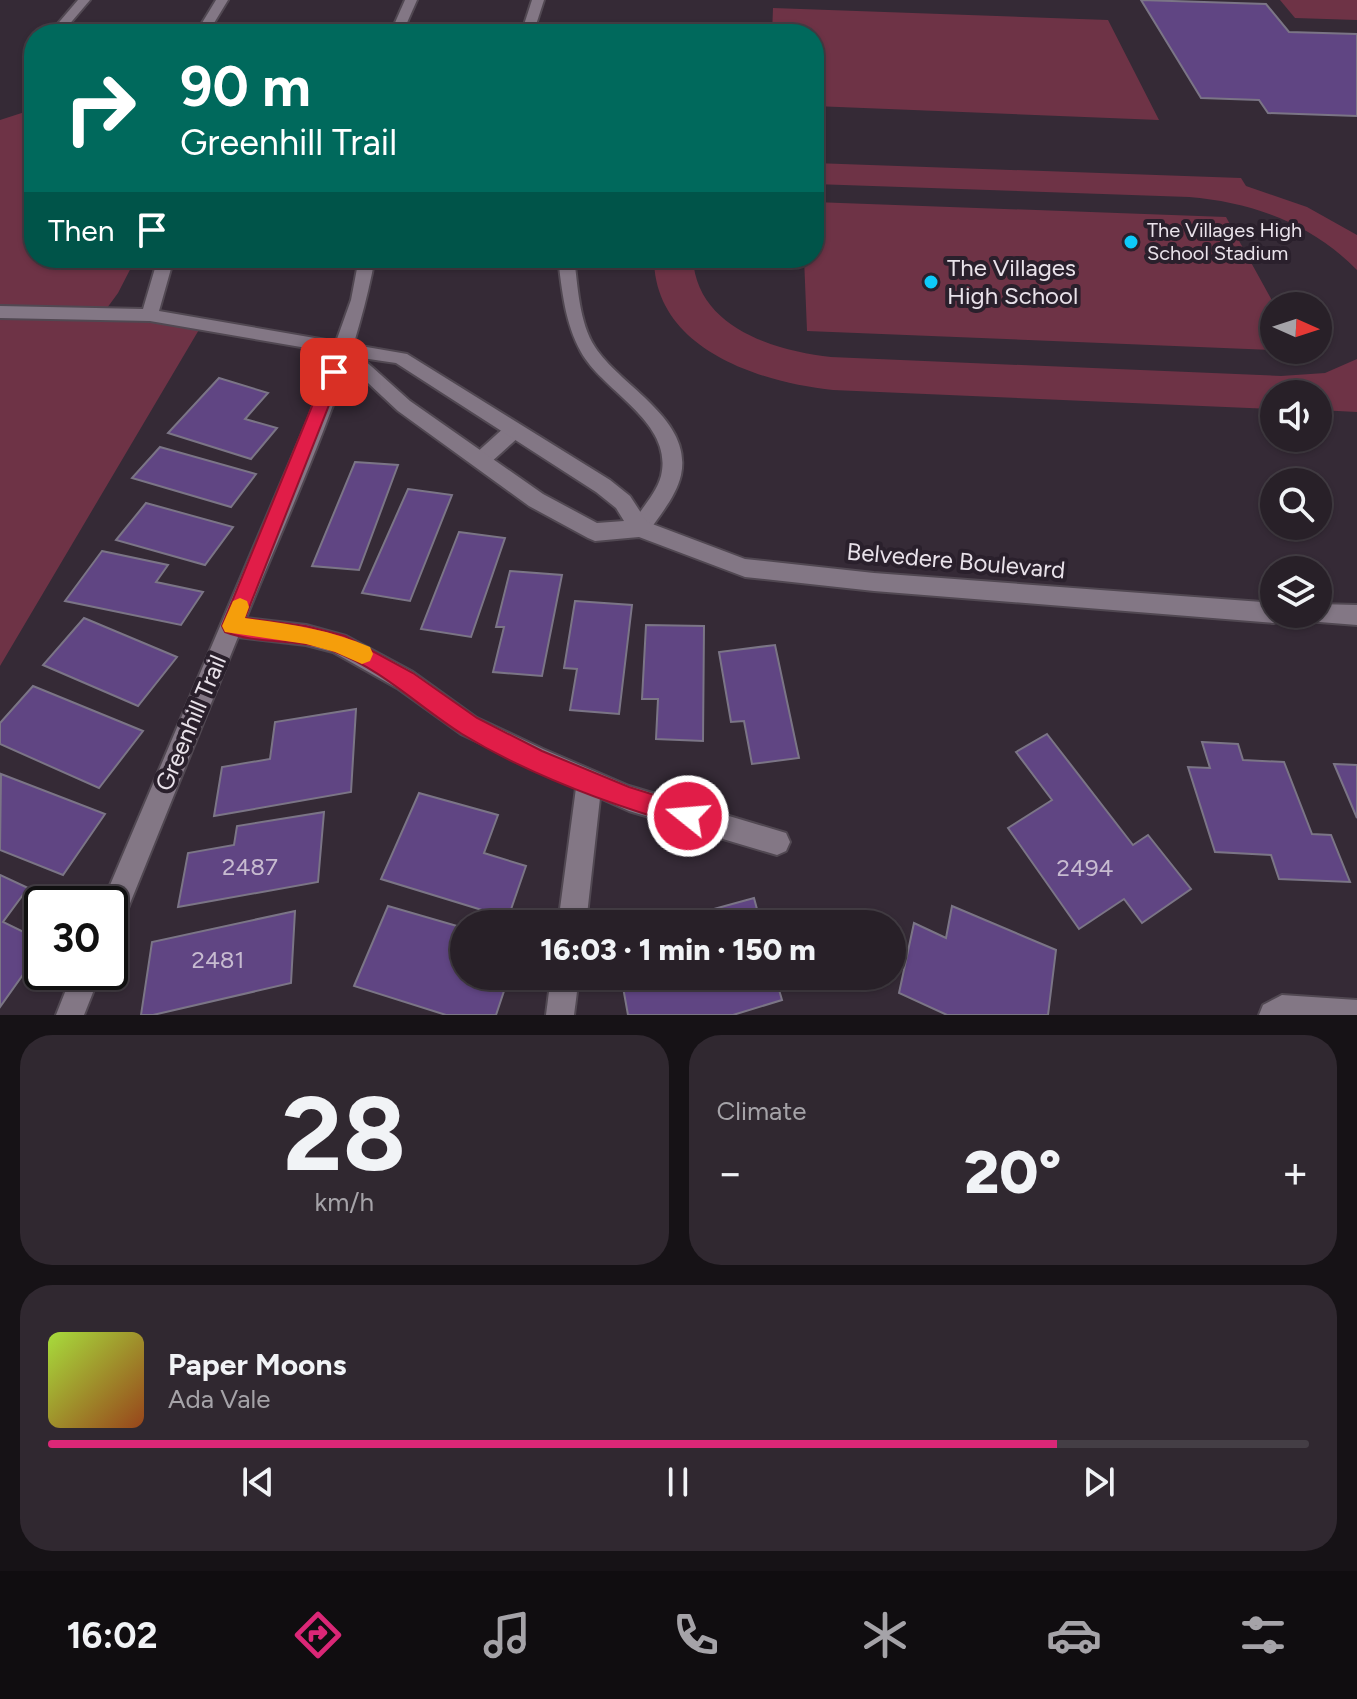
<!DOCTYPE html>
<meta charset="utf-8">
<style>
:root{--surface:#282028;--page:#302830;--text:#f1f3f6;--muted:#a5a3a8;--line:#443e45;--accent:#db2777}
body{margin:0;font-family:Figtree,sans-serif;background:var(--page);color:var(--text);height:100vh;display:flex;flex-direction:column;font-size:30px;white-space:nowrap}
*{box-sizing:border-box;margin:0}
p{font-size:26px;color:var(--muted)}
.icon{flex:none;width:44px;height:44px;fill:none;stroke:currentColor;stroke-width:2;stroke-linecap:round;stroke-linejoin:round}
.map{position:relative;height:1015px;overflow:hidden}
.panel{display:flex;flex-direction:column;gap:20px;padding:20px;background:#161216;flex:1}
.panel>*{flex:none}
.guide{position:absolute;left:24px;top:24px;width:800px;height:244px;border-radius:32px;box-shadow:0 2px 6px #0004,0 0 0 2px var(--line);background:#00695c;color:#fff;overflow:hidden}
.needle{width:52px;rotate:93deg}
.controls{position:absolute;left:1260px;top:292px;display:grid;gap:16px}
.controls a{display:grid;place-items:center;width:72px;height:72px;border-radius:50%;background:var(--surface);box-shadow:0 2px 6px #0004,0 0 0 2px var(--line);font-size:40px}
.speed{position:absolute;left:24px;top:886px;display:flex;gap:16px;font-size:40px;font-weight:700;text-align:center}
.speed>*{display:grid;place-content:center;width:104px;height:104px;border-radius:50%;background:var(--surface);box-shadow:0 2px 6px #0004,0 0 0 2px var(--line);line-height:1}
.speed .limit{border:4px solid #111;border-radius:12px;background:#fff;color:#111}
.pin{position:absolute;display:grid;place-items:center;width:68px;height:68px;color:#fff;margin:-34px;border-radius:16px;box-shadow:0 4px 12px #0006}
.me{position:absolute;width:88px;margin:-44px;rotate:287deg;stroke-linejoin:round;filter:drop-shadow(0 0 6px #0008)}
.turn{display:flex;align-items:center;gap:28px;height:168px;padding:0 24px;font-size:36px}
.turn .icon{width:104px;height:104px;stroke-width:2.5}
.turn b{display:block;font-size:56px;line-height:68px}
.then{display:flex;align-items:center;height:76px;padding:0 24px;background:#0003;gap:16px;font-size:30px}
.big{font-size:60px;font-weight:800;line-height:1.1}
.panel .tile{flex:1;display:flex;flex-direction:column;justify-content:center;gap:12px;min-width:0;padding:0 28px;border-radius:32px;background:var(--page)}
.panel .dial{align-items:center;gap:0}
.dial b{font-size:104px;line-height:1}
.song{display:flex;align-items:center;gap:24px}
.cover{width:96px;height:96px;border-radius:12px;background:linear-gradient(135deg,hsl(80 70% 55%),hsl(20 70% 35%))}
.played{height:8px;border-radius:4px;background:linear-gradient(90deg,var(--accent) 80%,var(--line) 80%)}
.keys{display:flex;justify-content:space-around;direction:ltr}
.heat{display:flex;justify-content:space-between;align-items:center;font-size:44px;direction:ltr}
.panel .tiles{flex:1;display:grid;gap:20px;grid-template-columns:1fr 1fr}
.tile:last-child{grid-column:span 2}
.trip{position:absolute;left:450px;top:910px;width:456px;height:80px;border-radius:40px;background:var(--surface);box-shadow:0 2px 6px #0004,0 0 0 2px var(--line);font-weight:800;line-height:80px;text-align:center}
.menu{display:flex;height:128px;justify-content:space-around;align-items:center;background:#100d10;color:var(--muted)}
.menu .icon{width:56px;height:56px}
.menu .active{color:var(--accent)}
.menu b{font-size:36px;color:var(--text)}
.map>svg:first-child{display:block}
.green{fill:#6e3346}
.building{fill:#604583;stroke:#7b7586;stroke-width:2}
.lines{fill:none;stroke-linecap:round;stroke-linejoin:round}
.lane-casing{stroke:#514852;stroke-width:4}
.street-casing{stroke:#514852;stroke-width:4}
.secondary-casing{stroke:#514852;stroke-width:4}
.lane{fill:#837785;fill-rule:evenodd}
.street{fill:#837785;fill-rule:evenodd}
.secondary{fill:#837785;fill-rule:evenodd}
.route{fill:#e11d48;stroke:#92132f;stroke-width:2}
.slow{fill:#f59e0b}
.poi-dot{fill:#0ecafa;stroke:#2a202c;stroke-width:3}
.labels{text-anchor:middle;stroke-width:8;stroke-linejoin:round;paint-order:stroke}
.far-poi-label{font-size:20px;fill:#e9e2ea;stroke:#2a202c;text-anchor:start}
.poi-label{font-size:24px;fill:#e9e2ea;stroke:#2a202c;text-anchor:start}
.street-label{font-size:24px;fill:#e9e2ea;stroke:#2a202c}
.near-number-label{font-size:24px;fill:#c7bbd0}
</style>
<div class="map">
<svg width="1357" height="1015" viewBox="0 0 1357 1015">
<rect width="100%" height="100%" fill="#352a36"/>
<g class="green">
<polygon points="1280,0 1357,0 1357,20 1295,18"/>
<polygon points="773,8 1108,20 1159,120 814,106 814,34 772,34"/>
<polygon points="34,109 34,258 136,258 118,293 99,319 147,319 200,328 0,666 0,120"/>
<path d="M814,163L1241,178L1246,186L1307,207L1357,235V270C1312,224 1252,202 1189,197L814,184Z"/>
<polygon points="814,202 1226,217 1275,306 1274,350 807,331 804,258 814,258"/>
<path d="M654,258H693C696,327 774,351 831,357L1281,376L1325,373L1357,359V412L1318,410V394H1274V409L833,390C759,382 654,349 654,258Z"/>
</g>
<g class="building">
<polygon points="1141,0 1266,4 1289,32 1357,34 1357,116 1268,113 1259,100 1201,98"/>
<polygon points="219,378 268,393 245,419 277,428 251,459 168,433"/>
<polygon points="160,447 256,474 231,507 132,478"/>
<polygon points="355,462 398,465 359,570 312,566"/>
<polygon points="408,489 452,495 410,601 362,593"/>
<polygon points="146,503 233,527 205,565 116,540"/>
<polygon points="459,532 505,538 471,637 421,629"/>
<polygon points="102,551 168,565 156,582 203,592 181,625 65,601"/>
<polygon points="510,571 562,575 542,676 493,672 504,627 496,627"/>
<polygon points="575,601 632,605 619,714 570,710 577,669 564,668"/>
<polygon points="84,618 177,657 138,706 43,665"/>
<polygon points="646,625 704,626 703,741 656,739 658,699 642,699"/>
<polygon points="775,645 799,758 752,764 744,721 731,722 719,652"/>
<polygon points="33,686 143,731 99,788 0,744 0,723"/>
<polygon points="356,709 351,792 214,816 222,767 270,759 275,722"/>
<polygon points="1047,734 1133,845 1148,835 1191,889 1142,923 1124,899 1079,929 1008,828 1052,800 1016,752"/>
<polygon points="1202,742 1238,744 1243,760 1284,762 1312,834 1331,835 1350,882 1279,879 1271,855 1215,852 1188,767 1210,768"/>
<polygon points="1334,764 1357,765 1357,818"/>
<polygon points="1,774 105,814 63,875 0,850"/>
<polygon points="419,793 498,815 484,853 526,866 508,918 381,879"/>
<polygon points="324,812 318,882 178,907 188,853 234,845 237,826"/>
<polygon points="0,875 28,888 3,922 42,941 42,948 0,1007"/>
<polygon points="754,898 761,924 670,924 670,921"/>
<polygon points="388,906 464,928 464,976 509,976 496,1015 446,1015 354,986"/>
<polygon points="952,906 1056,950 1048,1015 947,1015 899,993 914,923 946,938"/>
<polygon points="295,911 291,983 153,1015 141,1015 152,942"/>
<polygon points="621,976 775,976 782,1000 733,1015 628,1015"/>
</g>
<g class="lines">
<defs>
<polygon id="lane" points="513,424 520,426 522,431 520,436 489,464 475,464 472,459 475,454 506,426"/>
<g id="street">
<polygon points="216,0 228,0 214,23 217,34 205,34 202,23"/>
<polygon points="405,0 417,0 402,34 390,34"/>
<polygon points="532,0 544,0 533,34 521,34"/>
<path d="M359,258H375C352,382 293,501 246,618L306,625L346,636L413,672L477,718L543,749L629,786L786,833L790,842L786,851L777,855L629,811L600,798L586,924H558L576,788L461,734L397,688L333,652L306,645L238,637L120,928L110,932V904H102L309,417L351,300Z"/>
<path d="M558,258H574C578,287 579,322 595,347C621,387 693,419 681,475C676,497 659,516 647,534L640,537L633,534L630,528C639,510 656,495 661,476C674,422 603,392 581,352C565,323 562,291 558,258Z"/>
<polygon points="73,972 101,972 84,1015 56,1015"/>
<polygon points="551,976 579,976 574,1015 546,1015"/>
<polygon points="1282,995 1357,1000 1357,1015 1259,1015 1263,1005"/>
</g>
<g id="secondary">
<polygon points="78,0 90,0 61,34 49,34"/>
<path d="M158,258H174L159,311L407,354L610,480L630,496L647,522L745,559L874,573L1274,603V614H1284L1282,620L1274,623L874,591L745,577L639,537L595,541L588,538L529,506L398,411L336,353L150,321L0,318V306L143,309ZM362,358L396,363L596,492L616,508L624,521L597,523L543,494L410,401Z"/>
<polygon points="1318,604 1357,605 1357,625 1307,621 1304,614 1318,614"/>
</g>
</defs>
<use href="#lane" class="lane-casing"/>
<use href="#street" class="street-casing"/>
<use href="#secondary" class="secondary-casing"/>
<use href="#lane" class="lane"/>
<use href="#street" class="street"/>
<use href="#secondary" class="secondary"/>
</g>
<path class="route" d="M334,366L342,372L245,618L306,626L345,636L413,673L477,718L542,751L629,787L696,808L700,816L696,824L688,827C611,805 531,776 462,734C419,707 382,669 333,651C299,638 259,645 225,632L222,626L326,372Z"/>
<path class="slow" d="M240,598L247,601L249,607L245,618C289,624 329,629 370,647L373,654L370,661L362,664L335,652L306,644L225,632L222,626L233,601Z"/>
<g class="poi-dot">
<circle cx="1131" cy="242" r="8"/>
<circle cx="931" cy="282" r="8"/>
</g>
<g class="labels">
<g class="far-poi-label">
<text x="1147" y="237">The Villages High<tspan x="1147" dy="23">School Stadium</tspan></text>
</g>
<g class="poi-label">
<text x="947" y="276">The Villages<tspan x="947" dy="28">High School</tspan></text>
</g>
<g class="street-label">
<text transform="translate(956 561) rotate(5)" y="8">Belvedere Boulevard</text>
<text transform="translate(191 723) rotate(-67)" y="8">Greenhill Trail</text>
</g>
<g class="near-number-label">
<text x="250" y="875">2487</text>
<text x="1085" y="876">2494</text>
<text x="218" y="968">2481</text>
</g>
</g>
</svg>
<div class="controls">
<a><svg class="needle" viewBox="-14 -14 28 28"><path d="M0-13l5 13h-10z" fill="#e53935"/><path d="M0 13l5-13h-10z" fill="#a5a3a8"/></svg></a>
<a><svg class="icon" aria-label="sound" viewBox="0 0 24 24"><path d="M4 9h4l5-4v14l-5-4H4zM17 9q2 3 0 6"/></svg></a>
<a><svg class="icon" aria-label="search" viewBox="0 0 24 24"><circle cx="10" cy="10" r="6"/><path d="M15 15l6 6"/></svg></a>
<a><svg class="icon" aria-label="layers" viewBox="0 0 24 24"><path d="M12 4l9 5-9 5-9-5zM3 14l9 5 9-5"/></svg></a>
</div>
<div class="speed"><div class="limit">30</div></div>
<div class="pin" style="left:334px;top:372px;background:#d93025"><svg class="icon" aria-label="arrive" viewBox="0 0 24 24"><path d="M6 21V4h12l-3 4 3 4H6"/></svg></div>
<svg class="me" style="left:688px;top:816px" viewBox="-20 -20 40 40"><circle r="17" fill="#e11d48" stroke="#fff" stroke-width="3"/><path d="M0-11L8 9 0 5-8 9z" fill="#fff"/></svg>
<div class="trip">16:03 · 1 min · 150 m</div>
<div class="guide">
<div class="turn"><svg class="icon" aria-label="right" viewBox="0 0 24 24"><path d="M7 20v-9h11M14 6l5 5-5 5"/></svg><div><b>90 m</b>Greenhill Trail</div></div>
<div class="then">Then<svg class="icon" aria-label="arrive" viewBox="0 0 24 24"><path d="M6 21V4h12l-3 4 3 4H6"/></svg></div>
</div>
</div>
<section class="panel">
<div class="tiles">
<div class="tile dial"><b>28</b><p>km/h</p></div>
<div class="tile"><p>Climate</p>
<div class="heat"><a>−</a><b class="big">20°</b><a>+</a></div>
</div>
<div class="tile">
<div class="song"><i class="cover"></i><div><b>Paper Moons</b><p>Ada Vale</p></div></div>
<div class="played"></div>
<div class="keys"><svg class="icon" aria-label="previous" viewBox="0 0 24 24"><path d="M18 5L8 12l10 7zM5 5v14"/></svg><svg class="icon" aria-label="pause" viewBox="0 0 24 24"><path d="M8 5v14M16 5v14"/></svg><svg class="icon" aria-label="next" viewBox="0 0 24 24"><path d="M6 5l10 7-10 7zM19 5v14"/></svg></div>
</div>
</div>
</section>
<nav class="menu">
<b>16:02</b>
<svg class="icon active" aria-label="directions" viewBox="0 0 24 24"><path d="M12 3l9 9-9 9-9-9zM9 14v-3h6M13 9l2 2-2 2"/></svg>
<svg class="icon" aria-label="music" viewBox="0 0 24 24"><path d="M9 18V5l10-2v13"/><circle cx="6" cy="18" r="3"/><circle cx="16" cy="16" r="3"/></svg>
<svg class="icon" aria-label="phone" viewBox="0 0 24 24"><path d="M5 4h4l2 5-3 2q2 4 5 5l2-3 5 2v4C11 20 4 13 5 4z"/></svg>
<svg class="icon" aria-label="climate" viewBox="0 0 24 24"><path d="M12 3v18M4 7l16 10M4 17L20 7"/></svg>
<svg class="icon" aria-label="car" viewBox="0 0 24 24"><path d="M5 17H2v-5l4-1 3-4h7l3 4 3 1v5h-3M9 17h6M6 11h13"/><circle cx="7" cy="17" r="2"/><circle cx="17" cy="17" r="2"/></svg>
<svg class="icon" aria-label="filters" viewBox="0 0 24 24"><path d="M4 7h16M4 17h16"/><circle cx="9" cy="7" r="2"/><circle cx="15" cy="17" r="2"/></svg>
</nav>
